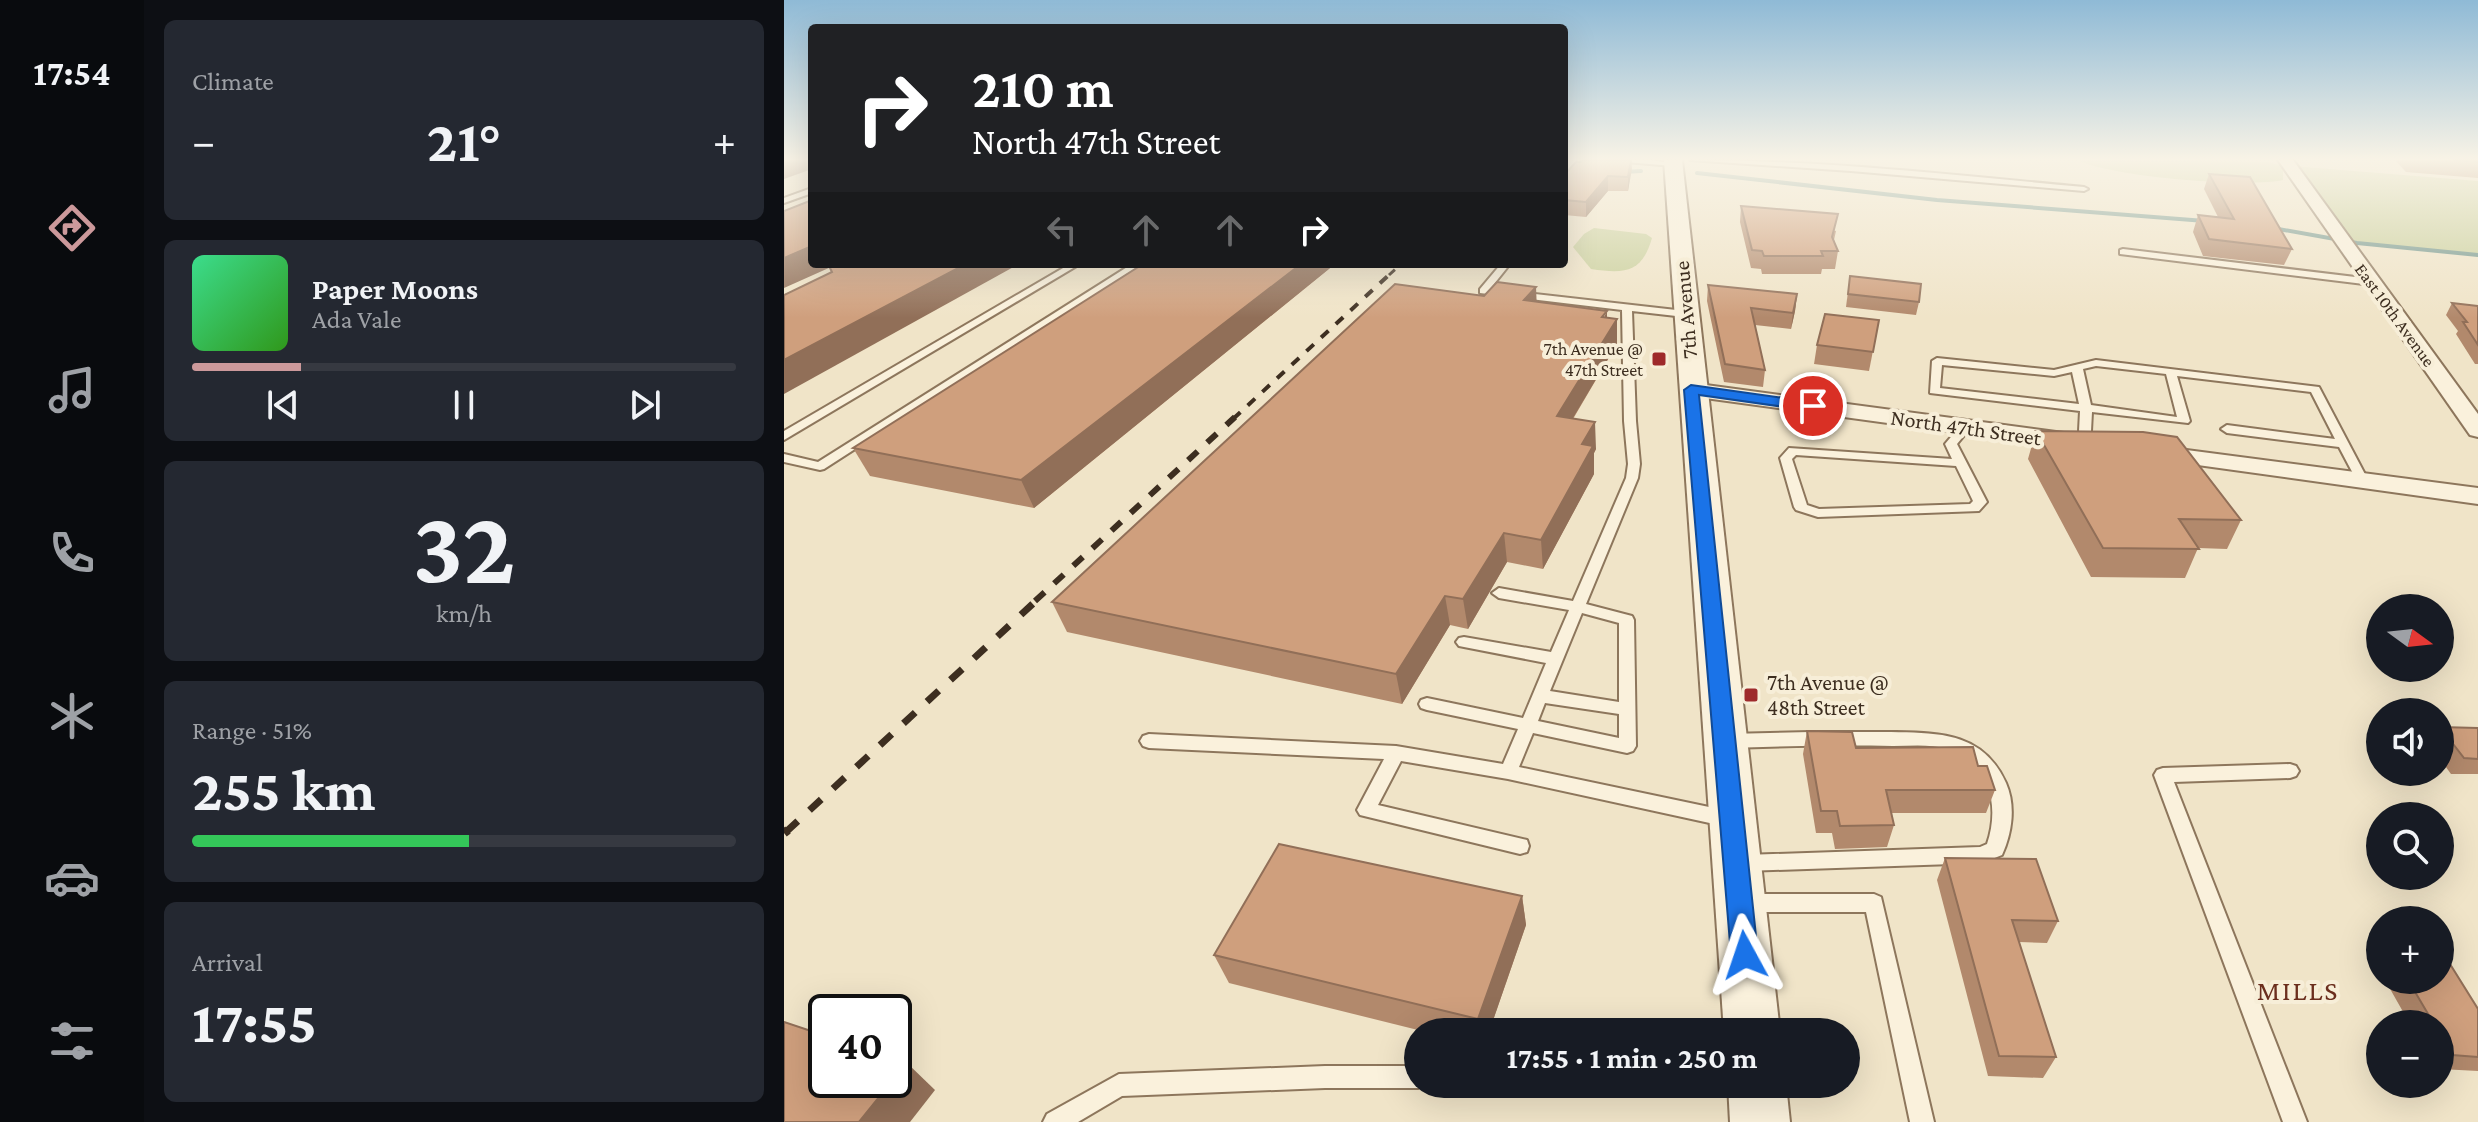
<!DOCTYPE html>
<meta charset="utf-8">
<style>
:root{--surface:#171b24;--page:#242831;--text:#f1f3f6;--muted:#9ea1a6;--line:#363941;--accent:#cc999b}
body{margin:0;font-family:"Crimson Pro",serif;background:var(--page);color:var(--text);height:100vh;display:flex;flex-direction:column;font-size:30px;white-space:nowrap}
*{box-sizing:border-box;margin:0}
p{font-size:26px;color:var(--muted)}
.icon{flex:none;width:44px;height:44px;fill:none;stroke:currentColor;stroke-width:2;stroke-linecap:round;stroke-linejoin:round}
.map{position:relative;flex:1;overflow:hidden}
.sheet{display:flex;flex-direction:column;gap:20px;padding:20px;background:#0d0f14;width:640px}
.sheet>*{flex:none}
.guide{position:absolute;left:24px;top:24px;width:760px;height:244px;border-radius:8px;box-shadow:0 8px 32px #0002;background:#202124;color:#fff;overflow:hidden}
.needle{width:52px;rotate:105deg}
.tools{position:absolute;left:1582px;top:594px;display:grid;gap:16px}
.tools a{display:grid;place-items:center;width:88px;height:88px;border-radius:50%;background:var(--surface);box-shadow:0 8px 32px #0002;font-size:40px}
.speed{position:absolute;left:24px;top:994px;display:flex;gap:16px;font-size:40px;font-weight:700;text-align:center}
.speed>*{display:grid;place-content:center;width:104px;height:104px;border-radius:50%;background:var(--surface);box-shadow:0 8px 32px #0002;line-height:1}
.speed .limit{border:4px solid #111;border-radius:12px;background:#fff;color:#111}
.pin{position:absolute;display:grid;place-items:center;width:68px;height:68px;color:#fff;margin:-34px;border:4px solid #fff;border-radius:50%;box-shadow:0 2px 8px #0007}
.me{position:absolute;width:88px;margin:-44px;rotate:355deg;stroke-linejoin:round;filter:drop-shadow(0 0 6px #0008)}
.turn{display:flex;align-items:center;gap:28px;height:168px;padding:0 32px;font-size:36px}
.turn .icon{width:104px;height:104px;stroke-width:2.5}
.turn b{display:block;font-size:56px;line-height:68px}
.lanes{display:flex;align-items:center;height:76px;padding:0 32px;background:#0003;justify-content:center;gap:40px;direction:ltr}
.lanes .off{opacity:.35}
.big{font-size:60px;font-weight:700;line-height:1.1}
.sheet .card{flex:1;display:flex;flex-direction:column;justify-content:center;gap:12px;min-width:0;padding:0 28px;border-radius:12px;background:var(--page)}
.sheet .dial{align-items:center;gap:0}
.dial b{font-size:104px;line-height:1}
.song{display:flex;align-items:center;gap:24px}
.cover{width:96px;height:96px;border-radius:12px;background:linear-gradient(135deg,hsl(150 70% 55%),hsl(110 70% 35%))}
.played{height:8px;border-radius:4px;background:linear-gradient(90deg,var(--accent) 20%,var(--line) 20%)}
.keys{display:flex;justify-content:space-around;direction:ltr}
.heat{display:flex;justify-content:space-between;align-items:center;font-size:44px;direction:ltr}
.charge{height:12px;border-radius:6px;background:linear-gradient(90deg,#34c759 51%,var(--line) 0)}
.trip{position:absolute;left:620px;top:1018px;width:456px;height:80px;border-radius:40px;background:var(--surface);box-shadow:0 8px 32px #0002;font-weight:700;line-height:80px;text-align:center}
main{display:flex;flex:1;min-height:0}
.tabs{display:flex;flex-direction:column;width:144px;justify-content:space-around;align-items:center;background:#090b0e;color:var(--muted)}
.tabs .icon{width:56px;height:56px}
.tabs .on{color:var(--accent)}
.tabs b{font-size:36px;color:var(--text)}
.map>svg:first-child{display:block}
.green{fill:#c9cf9b}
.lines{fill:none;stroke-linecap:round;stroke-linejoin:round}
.stream{stroke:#6f938a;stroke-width:4}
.service-casing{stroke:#8d765c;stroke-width:4}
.minor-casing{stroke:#8d765c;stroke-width:4}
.tertiary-casing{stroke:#8d765c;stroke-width:4}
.service{fill:#faf1dc;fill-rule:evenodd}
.minor{fill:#faf1dc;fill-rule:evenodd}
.tertiary{fill:#faf1dc;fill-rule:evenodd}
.rail-far4{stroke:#3d2e20;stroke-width:3;stroke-dasharray:8 8;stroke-linecap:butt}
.rail-far3{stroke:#3d2e20;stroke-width:4;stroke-dasharray:10 10;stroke-linecap:butt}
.rail-far2{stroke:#3d2e20;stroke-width:6;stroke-dasharray:13 13;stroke-linecap:butt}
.rail-far1{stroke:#3d2e20;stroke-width:7;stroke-dasharray:16 16;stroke-linecap:butt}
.rail{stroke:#3d2e20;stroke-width:9;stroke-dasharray:21 21;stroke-linecap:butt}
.wall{fill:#b2896c}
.shaded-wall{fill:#916f58}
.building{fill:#cf9f7d;stroke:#916f58;stroke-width:2}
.route{fill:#1a73e8;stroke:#114b97;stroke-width:2}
.poi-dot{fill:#9e2a2b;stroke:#f7eed8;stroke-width:3}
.labels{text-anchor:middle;stroke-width:8;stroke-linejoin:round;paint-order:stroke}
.far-street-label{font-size:18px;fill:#3d2e20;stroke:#f7eed8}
.far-poi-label{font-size:18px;fill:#3d2e20;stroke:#f7eed8;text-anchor:end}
.street-label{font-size:22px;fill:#3d2e20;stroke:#f7eed8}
.poi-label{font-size:22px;fill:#3d2e20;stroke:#f7eed8;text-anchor:start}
.near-neighbourhood-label{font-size:28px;letter-spacing:2px;fill:#6b2e1e;stroke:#f7eed8}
</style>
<main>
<nav class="tabs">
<b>17:54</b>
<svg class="icon on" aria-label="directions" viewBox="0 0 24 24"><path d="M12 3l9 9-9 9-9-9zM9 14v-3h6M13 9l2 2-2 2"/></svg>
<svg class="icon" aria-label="music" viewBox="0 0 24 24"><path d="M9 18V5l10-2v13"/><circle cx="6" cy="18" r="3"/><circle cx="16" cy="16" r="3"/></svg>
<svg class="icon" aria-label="phone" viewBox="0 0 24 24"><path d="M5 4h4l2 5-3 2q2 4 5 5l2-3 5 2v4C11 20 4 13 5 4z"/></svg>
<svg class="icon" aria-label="climate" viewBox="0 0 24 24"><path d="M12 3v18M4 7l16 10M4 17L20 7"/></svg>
<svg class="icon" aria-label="car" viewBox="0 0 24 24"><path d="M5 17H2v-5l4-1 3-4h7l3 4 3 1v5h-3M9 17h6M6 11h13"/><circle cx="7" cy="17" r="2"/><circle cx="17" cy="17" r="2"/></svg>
<svg class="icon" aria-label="filters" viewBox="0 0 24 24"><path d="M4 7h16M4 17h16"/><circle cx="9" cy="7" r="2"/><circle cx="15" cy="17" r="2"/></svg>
</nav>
<section class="sheet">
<div class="card"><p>Climate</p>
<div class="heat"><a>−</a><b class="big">21°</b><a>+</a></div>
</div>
<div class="card">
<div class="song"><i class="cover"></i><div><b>Paper Moons</b><p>Ada Vale</p></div></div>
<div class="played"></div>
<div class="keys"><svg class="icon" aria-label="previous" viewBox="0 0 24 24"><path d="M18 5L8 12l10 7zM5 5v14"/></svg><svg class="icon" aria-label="pause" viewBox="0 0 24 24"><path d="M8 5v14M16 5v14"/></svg><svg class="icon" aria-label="next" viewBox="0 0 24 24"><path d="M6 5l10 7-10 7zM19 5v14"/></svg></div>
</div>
<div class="card dial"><b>32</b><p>km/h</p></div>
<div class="card"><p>Range · 51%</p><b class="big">255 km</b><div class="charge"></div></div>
<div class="card"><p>Arrival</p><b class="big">17:55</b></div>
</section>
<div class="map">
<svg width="1694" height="1122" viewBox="0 0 1694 1122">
<rect width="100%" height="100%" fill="#f0e4c8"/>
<g class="green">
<path d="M1294,160L1483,162L1499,166V180C1463,188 1326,177 1294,160Z"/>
<polygon points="1508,166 1694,181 1694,255 1564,241"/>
<path d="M810,228L862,234L868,238C858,273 841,274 807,269L789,247L800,234Z"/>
</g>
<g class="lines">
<g class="stream">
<polyline points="838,172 857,171"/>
<polyline points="913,173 1153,200 1421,221"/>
<polyline points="1489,228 1573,243 1694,255"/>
</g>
<defs>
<g id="service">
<polygon points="818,160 866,160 893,164 889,166"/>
<path d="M906,160C1037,160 1169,175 1300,187L1304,189L1300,191L1067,171Z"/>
<polygon points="28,188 28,193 0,203 0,198"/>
<polygon points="1339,249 1588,279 1593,282 1588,285 1336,254 1336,250"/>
<polygon points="286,264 296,264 0,440 0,431"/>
<polygon points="348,264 358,264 40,469 36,470 0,462 0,454 34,462"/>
<path d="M717,264H726L706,289L901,311L906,314L901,317L848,311L852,421L856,464L854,478L802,604L848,616L850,620L852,746L849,751L843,753L749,733L735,767L944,811L950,814L953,819L950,824L944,827L724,779L617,761L594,805L743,840L745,846L743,852L736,854L576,815L573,810L600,759L365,748L359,746L356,741L359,736L365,734L612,746L719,764L734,729L643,710L637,708L635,704L637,700L643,698L739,718L762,663L680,647L675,646L672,642L675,638L680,637L767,652L785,610L715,598L708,593L715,588L789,601L842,478L844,464L840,421L838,310L696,293V289ZM798,613L835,623V702L766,691ZM761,703L835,714V738L754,721Z"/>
<path d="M1153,358L1270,370L1312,360L1535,387L1584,480L1578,484L1574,483L1555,447L1443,433L1437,429L1443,425L1551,439L1527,392L1393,376L1406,421L1404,423L1308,412L1307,431L1310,443L1304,447L1298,443L1295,431L1296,411L1146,393L1148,361ZM1158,365L1270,376L1288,372L1295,404L1156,388ZM1312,366L1382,374L1393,417L1307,405L1299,369Z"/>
<path d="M1181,423L1187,427L1173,444L1203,502L1195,511L1034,517L1012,510L1010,507L996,458L1005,448L1168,459L1161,444L1177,425ZM1012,455L1172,466L1189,501L1186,504L1035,509L1023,505L1008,459Z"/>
<path d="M1026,732C1053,732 1080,732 1107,732C1155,733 1199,732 1222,783C1232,806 1228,833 1218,855L1198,863L961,871L954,869L951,863L954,857L961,855L1196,847L1203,844C1216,806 1206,762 1164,749C1147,744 1127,746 1109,746C1054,745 999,746 944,748L938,746L935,741L938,736L944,734Z"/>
<polygon points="1506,764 1512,766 1515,771 1512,776 1506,778 1390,782 1523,1122 1499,1122 1370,775 1373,770 1379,768"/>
<polygon points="964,894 1090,894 1097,897 1150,1122 1126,1122 1082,912 964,912 957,909 954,903 957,897"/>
<polygon points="541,1066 634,1066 634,1084 642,1084 634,1088 541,1088 338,1096 294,1122 259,1122 263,1114 335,1074"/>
</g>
<g id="minor">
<polygon points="1494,160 1509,160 1694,414 1694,437 1686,435"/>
<polygon points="907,383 1287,434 1295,436 1299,441 1295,446 1287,448 899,395 896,390 899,385"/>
<polygon points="1372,446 1694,488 1694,504 1363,458 1360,453 1363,448"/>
</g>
<g id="tertiary">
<polygon points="880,160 898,160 996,1032 940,1032"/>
<polygon points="944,1084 1002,1084 1006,1122 946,1122"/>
</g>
</defs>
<use href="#service" class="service-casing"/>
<use href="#minor" class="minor-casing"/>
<use href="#tertiary" class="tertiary-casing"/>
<use href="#service" class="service"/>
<use href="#minor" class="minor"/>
<use href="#tertiary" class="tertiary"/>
<polyline class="rail-far4" points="605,275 617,264"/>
<polyline class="rail-far3" points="449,419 607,273"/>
<polyline class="rail-far2" points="251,601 451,417"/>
<polyline class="rail-far1" points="2,832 254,599"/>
<polyline class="rail" points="0,833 4,830"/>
</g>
<g class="wall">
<polygon points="848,160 844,191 824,191 802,217 780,215 780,175 797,162"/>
<polygon points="1611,160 1694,160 1694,178 1622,172"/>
<polygon points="1425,174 1508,249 1500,265 1419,256 1409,232 1414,215 1434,217 1420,189"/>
<polygon points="957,206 1052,231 1050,240 1054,251 1051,269 1038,269 1037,274 978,274 977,269 967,268 956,222"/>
<polygon points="359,264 551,264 250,508 86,476 69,448"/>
<polygon points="1066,276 1135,302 1132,315 1062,307"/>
<polygon points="924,285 1013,294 1011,311 1007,329 971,325 981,370 979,387 940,382 923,301"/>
<polygon points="753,302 823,318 833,344 789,419 812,449 810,453 810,474 759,569 723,562 684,629 666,625 618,704 283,632 268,602"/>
<polygon points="1668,303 1694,306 1694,364 1691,364 1672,334 1674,331 1662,315"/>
<polygon points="1095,320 1085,371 1030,364 1033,345"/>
<polygon points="1252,431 1457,520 1443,549 1414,548 1401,578 1307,577 1244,459"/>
<polygon points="1656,727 1694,728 1694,774 1667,774 1656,759"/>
<polygon points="1023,731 1072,748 1194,766 1211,790 1202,813 1107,813 1110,825 1103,847 1051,849 1048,833 1032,833 1019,754"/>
<polygon points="1161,858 1274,921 1263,943 1235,942 1272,1057 1259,1078 1204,1076 1153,880"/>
<polygon points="738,896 742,925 705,1032 642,1032 445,983 430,955"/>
<polygon points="1596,944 1596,972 1586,954"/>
<polygon points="1601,980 1656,980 1694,1009 1694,1071 1656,1069 1656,1024 1626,1024"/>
</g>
<g class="shaded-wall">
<polygon points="0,160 28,160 28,169 0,179"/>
<polygon points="847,160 848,169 844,191 844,177"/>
<polygon points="824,176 824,191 802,217 802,202"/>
<polygon points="28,246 28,264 77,264 47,267 0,288 0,258"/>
<polygon points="182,264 235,264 0,394 0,360"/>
<polygon points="517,264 551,264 250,508 237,480"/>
<polygon points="752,287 753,311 740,300"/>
<polygon points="1013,294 1011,311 1007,329 1009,313"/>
<polygon points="823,311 823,335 833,319 833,344 774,443 773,416"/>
<polygon points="811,422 812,449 810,453 810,474 759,569 757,540 798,444"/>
<polygon points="720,533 723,562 684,629 679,599"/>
<polygon points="661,596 666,625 618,704 612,674"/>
<polygon points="738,896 742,925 705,1032 697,1032 694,1019"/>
<polygon points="123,1063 151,1090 126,1122 75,1122"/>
</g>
<g class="building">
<polygon points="798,160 847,160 844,177 824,176 802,202 780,200 780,175 792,162 797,162"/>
<polygon points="1669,160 1694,160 1694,162"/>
<polygon points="1425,174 1466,177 1508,249 1425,239 1414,215 1450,219"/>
<polygon points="28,200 28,246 0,258 0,211"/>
<polygon points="957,206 1054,214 1048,237 1054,251 1037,251 1039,256 980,256 978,251 968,250"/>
<polygon points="44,264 182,264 0,360 0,295 48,272"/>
<polygon points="359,264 517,264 237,480 69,448"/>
<polygon points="1066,276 1137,284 1135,302 1064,294"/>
<polygon points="713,282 752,287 740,300 823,311 818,317 833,319 773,416 811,422 798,444 809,446 757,540 720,533 679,599 661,596 612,674 268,602 611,284 700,296"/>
<polygon points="924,285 1013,294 1009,313 967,308 981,370 941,364"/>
<polygon points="1668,303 1694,306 1694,345 1679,322 1683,322"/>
<polygon points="1041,314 1095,320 1089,352 1033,345"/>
<polygon points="1252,431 1359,432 1393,437 1457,520 1395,519 1415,549 1319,548"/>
<polygon points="1656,727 1694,728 1694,759 1680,758"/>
<polygon points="1023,731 1068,732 1072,748 1189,747 1194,766 1203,766 1211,790 1102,790 1110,825 1056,826 1053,811 1037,811"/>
<polygon points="495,844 738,896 694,1019 430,955"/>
<polygon points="1161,858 1252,859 1274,921 1228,920 1272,1057 1215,1056"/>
<polygon points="1656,948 1694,1009 1694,1057 1668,1055 1656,1035 1656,1024 1650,1024 1624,980 1656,980"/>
<polygon points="0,1022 42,1036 42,1080 109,1080 75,1122 0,1122"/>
<polygon points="110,1059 123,1063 110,1079"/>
</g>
<linearGradient id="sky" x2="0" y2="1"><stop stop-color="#8fbad6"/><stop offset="0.5" stop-color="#f8f3e6"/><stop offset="1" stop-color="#f8f3e6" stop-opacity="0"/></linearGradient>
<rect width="1694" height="318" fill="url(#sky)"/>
<polygon class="route" points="907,385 1029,402 1037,406 1029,411 915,395 974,955 970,964 961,967 951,964 947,955 900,390"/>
<g class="poi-dot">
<rect x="867" y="351" width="16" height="16" rx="4"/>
<rect x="959" y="687" width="16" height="16" rx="4"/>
</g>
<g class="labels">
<g class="far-street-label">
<text transform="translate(1611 315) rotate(54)" y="6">East 10th Avenue</text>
</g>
<g class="far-poi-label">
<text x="859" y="355">7th Avenue @<tspan x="859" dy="21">47th Street</tspan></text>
</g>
<g class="street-label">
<text transform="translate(901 310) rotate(-95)" y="8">7th Avenue</text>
<text transform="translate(1182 427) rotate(8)" y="8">North 47th Street</text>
</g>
<g class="poi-label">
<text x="983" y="690">7th Avenue @<tspan x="983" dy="25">48th Street</tspan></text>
</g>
<g class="near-neighbourhood-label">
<text x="1514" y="1000">MILLS</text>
</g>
</g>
</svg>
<div class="tools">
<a><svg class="needle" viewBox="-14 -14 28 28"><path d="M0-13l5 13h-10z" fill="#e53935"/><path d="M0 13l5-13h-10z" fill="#9ea1a6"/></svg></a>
<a><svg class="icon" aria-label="sound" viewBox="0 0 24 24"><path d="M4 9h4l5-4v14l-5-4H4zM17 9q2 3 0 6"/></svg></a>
<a><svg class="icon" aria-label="search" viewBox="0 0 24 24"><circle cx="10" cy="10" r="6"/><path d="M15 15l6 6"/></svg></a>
<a>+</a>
<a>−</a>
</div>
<div class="speed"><div class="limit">40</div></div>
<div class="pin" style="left:1029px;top:406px;background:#d93025"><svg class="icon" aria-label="arrive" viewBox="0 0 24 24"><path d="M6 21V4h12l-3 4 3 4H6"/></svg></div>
<svg class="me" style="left:961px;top:955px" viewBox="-20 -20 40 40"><path d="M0-17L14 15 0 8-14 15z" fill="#1a73e8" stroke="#fff" stroke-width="4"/></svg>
<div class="trip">17:55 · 1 min · 250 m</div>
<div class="guide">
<div class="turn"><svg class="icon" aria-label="right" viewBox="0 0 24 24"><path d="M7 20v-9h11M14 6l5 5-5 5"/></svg><div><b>210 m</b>North 47th Street</div></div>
<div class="lanes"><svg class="icon off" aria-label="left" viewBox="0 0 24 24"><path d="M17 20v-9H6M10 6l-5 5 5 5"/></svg><svg class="icon off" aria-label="ahead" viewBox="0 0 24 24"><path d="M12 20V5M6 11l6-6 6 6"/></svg><svg class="icon off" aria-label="ahead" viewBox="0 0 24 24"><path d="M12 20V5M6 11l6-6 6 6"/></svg><svg class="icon" aria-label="right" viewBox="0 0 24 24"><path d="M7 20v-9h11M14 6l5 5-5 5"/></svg></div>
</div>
</div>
</main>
